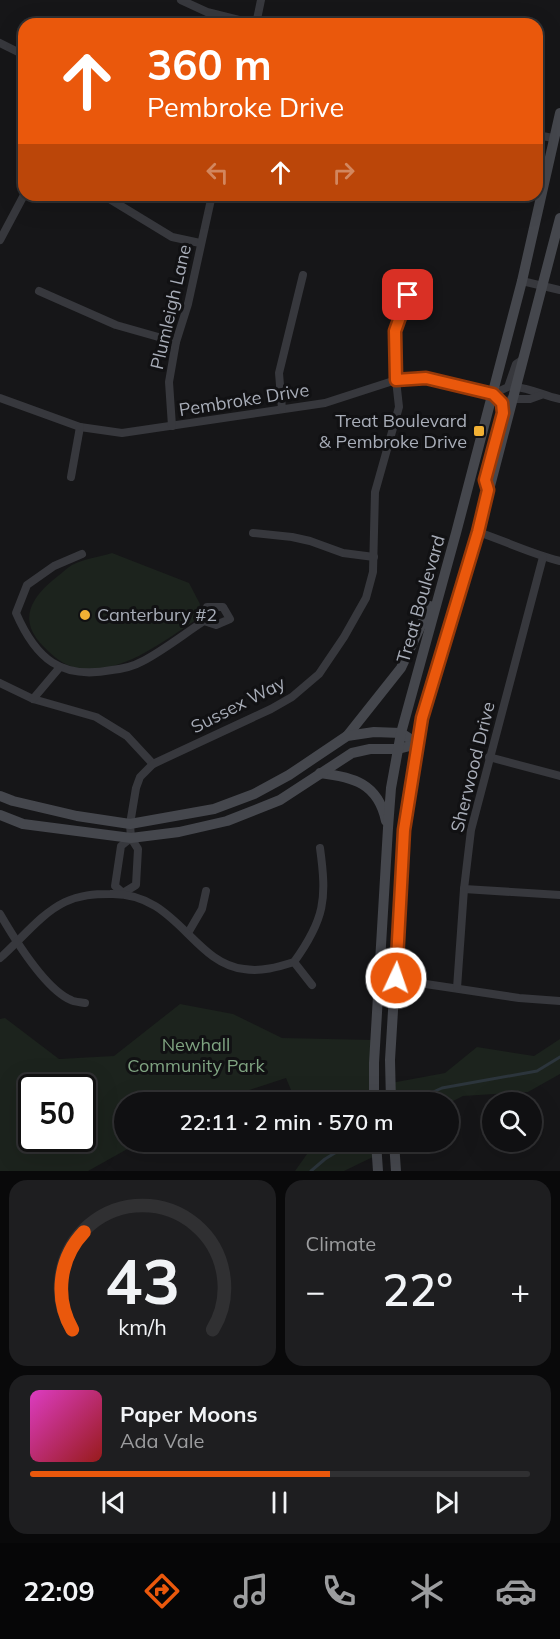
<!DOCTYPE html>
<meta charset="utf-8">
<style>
:root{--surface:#101012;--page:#1e1e20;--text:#f1f3f6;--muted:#9c9d9f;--line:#303032;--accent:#ea580c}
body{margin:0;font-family:Mulish,sans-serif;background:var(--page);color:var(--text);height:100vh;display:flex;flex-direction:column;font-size:22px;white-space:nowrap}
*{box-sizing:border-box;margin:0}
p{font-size:20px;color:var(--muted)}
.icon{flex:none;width:33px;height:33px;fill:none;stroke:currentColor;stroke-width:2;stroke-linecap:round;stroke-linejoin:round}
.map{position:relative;height:1171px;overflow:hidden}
.details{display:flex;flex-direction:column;gap:9px;padding:9px;background:#09090a;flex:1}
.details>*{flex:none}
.banner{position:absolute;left:18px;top:18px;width:525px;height:183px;border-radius:18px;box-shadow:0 6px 24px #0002,0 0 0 2px var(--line);background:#ea580c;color:#fff;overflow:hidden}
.controls{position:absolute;left:482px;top:1092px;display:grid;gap:12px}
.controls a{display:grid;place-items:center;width:60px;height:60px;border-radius:50%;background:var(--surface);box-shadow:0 6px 24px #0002,0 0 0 2px var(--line);font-size:30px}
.speed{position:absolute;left:18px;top:1074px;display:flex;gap:12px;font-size:30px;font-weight:700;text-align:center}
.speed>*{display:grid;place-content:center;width:78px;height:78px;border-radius:50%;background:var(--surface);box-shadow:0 6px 24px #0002,0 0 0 2px var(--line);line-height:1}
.speed .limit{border:3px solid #111;border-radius:9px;background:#fff;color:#111}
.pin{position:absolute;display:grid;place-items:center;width:51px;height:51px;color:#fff;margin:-26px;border-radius:12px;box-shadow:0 3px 9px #0006}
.me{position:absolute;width:66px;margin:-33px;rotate:3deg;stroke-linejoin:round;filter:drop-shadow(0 0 4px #0008)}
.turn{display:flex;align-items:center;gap:21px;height:126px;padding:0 30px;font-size:27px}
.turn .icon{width:78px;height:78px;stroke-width:2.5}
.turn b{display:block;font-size:42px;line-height:51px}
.lanes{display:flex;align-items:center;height:57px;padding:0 30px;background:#0003;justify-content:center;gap:30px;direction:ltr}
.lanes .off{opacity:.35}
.big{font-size:45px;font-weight:600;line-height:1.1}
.details .card{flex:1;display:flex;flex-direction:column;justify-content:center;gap:9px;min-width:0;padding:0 21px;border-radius:18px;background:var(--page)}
.details .dial{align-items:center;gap:0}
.dial svg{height:156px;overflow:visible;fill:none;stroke:var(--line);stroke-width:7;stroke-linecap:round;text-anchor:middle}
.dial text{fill:var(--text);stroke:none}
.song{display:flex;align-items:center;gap:18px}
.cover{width:72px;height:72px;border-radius:9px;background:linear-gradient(135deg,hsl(310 70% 55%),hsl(0 70% 35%))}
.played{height:6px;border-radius:3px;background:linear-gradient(90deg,var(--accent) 60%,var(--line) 60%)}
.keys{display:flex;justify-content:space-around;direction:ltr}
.heat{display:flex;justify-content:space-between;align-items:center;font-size:33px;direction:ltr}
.details .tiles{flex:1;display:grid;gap:9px;grid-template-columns:1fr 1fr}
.card:last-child{grid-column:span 2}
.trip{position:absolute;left:114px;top:1092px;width:345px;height:60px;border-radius:30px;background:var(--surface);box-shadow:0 6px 24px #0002,0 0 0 2px var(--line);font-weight:600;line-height:60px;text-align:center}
.dock{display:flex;height:96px;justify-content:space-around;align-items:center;background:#060607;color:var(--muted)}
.dock .icon{width:42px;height:42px}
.dock .current{color:var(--accent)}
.dock b{font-size:27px;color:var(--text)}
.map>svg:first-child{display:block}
.green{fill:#1c231d;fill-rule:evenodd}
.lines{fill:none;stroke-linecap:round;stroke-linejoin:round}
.stream{stroke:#2c353c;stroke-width:3}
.street{stroke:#37383d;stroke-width:8}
.secondary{stroke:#45474d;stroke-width:10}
.route-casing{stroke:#983908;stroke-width:15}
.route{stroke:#ea580c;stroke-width:10}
.poi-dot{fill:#f2b134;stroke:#111113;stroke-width:2}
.labels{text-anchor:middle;stroke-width:6;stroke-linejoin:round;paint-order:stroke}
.street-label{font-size:18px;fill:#a8adb8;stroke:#111113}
.poi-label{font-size:18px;fill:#a8adb8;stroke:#111113;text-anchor:end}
.park-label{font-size:18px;fill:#7fa381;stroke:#111113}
</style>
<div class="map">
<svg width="560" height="1171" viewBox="0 0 560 1171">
<rect width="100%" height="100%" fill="#161618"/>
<g class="green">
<path d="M112,553L189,583L200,604L196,620C163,641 126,672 84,669C67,668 56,659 45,648C16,620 31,597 58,576C62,573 67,568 72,565C83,559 99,557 112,553Z"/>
<path d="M180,1004L233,1014L282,1038L375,1040L374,1102H296L286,1078L213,1102H124V1142H140L88,1171H0V1019L5,1018L59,1059L114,1056ZM32,1088H82V1138H32Z"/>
<polygon points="560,1039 560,1074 528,1092 463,1096 449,1103 391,1102 391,1083 445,1073 477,1047 534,1056"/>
<polygon points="310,1142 376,1142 377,1155 344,1171 295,1171 312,1147"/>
</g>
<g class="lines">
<g class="stream">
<polyline points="411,1102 442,1088 537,1071 560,1057"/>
<polyline points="311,1171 325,1159 353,1142"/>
</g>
<g class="street">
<polyline points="181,0 207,12 256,24 261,0"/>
<polyline points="0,43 24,55"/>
<polyline points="537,135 553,138"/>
<polyline points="103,195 172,237 200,243"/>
<polyline points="0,240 24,195"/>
<polyline points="522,281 560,290"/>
<polyline points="39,291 116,325 176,342"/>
<path d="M514,387C532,388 543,396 560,399"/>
<polyline points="493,394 508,387 516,364 522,360"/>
<polyline points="0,398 80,427 122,433 325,403 396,380 426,378 493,394 499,399 503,413 485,480 488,490"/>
<polyline points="511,399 530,399 541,395"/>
<polyline points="282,409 279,373 303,275"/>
<polyline points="172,426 169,382 176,342 188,304 212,195"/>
<polyline points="71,477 80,427"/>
<path d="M478,532C505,541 532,554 560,561"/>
<polyline points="253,533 292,537 310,541 343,553 374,557"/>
<path d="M82,554L54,566L27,585L16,613C36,659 61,680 112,670C122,669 134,666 143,661C164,650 184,634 204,621L207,607H223L230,619L216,625L204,621"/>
<polyline points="0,683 33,699 96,717 127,736 153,764"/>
<polyline points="33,699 60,667"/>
<polyline points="489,757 560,776"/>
<polyline points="131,838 130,824 136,788 140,777 153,764 271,709 292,697 319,674 344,637 366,598 373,572 375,492 399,407 396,380 395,331 408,295"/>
<polygon points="131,838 138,849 136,885 123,893 115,886 121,846"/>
<polyline points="464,889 560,895"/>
<path d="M0,914C14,938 45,989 71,1000C74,1002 80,1002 85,1003"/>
<polyline points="188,933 202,909 206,891"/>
<path d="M0,958C21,940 40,914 65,902C80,895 94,894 110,894C177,892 192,963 244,969C261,972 278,967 294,962C325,919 327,899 320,848"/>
<polyline points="294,962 312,985"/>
<polyline points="379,977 519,998 560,1001"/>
<polyline points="457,988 464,889 471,830 543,557"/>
</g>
<g class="secondary">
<polyline points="347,736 401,668 430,606"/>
<path d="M320,773C353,777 378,783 386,821"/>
<polyline points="0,796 13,801 77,816 130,824 214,809 254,794 289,775 347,736 374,732 401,733 418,744"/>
<polyline points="0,815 23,824 131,838 179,832 227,821 280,800 352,753 370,749 398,749 418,744"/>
<polyline points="374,1102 374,1063 388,828 391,788 401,733 456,533 522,281 560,113"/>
<polyline points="391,1102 390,1060 404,830 421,718 478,532 560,218"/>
<polyline points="376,1142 378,1171"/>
<polyline points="394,1142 396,1171"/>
</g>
</g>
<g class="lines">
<defs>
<polyline id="route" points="396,978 404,830 422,718 478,532 488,490 485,480 503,413 502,403 493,394 426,378 396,380 395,331 408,295"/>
</defs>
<use href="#route" class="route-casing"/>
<use href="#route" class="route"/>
</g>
<g class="poi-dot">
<rect x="473" y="425" width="12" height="12" rx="3"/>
<circle cx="85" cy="615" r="6"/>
</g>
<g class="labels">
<g class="street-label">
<text transform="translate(171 307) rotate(-77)" y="6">Plumleigh Lane</text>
<text transform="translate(244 400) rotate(-9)" y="6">Pembroke Drive</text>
<text transform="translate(421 599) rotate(-74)" y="6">Treat Boulevard</text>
<text transform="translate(238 705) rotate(-27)" y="6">Sussex Way</text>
<text transform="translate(473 767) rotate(-76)" y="6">Sherwood Drive</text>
</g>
<g class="poi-label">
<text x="467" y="427">Treat Boulevard<tspan x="467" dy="21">&amp; Pembroke Drive</tspan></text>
<text x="97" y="621" text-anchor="start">Canterbury #2</text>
</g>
<g class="park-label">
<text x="196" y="1051">Newhall<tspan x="196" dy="21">Community Park</tspan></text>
</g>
</g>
</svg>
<div class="controls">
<a><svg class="icon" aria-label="search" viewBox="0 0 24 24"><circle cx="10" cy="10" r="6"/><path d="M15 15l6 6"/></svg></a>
</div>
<div class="speed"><div class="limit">50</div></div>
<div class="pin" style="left:408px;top:295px;background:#d93025"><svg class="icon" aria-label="arrive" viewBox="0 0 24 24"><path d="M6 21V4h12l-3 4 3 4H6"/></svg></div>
<svg class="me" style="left:396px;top:978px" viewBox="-20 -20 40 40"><circle r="17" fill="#ea580c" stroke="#fff" stroke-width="3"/><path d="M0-11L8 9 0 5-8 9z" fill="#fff"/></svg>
<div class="trip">22:11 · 2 min · 570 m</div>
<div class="banner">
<div class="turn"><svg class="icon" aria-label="ahead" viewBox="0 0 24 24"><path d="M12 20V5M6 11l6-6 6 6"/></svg><div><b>360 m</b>Pembroke Drive</div></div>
<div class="lanes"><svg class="icon off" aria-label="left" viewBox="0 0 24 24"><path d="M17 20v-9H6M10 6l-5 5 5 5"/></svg><svg class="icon" aria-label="ahead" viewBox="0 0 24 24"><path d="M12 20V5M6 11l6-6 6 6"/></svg><svg class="icon off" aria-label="right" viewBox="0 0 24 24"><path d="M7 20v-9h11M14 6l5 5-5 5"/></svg></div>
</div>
</div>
<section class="details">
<div class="tiles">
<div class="card dial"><svg viewBox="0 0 100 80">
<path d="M14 69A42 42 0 1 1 86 69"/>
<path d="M14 69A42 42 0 0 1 20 19" stroke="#ea580c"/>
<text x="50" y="56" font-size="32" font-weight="700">43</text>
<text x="50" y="72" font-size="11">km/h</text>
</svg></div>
<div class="card"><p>Climate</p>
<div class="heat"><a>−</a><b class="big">22°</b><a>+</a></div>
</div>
<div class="card">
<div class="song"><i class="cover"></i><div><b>Paper Moons</b><p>Ada Vale</p></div></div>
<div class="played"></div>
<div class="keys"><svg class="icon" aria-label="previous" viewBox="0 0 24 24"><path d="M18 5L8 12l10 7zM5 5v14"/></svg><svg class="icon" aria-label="pause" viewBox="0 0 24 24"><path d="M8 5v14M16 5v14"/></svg><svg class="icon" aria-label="next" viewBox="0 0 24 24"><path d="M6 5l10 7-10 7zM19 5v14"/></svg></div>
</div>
</div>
</section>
<nav class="dock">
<b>22:09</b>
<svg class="icon current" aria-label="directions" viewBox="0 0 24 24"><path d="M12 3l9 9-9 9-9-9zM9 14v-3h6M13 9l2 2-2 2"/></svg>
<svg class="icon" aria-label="music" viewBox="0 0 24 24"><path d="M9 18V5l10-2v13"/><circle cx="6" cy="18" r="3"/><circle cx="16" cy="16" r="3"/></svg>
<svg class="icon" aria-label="phone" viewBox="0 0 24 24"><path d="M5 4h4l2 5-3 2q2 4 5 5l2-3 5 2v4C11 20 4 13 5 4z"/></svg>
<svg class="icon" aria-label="climate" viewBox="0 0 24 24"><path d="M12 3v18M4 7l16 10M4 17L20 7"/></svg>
<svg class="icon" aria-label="car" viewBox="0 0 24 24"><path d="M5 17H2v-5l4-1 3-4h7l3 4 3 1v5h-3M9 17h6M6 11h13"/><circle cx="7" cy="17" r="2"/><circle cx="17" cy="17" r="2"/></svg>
</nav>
